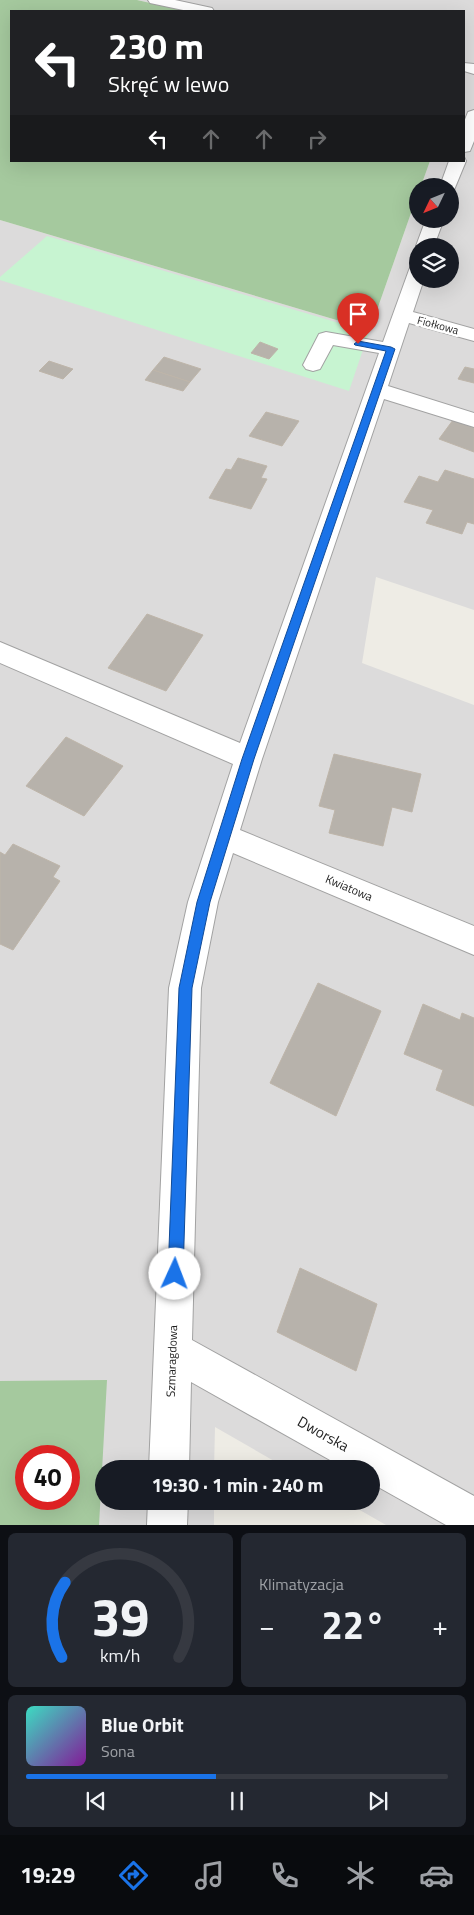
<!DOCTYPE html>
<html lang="pl">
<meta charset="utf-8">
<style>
:root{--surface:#171b24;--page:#242831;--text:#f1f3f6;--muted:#9ea1a6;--line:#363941;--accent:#1a73e8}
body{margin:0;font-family:"Titillium Web",sans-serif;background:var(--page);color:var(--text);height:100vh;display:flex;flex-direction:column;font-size:19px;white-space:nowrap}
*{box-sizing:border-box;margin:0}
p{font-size:16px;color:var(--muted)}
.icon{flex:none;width:28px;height:28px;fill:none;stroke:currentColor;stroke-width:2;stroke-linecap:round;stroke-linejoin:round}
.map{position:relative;height:1525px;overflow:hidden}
.panel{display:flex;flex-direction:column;gap:8px;padding:8px;background:#0d0f14;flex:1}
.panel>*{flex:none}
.hud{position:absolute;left:10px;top:10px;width:455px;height:152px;border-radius:0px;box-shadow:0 5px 20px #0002;background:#202124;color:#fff;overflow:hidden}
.needle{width:32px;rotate:227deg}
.tools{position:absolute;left:409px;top:178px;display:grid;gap:10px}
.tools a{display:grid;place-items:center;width:50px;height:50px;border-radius:50%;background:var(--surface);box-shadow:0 5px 20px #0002;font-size:25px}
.speed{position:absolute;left:15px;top:1445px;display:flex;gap:10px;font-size:25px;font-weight:700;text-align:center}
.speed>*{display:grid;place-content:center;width:65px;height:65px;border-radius:50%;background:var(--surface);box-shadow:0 5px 20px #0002;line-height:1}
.speed .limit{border:8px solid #d22;background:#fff;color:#111}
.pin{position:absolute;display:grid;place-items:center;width:42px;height:42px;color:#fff;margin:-51px -21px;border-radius:50% 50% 50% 0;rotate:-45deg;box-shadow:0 0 5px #0007}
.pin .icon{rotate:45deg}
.me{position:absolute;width:55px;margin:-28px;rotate:2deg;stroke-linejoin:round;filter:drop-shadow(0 0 4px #0008)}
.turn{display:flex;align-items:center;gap:18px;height:105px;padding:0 15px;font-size:22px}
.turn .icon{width:65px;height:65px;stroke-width:2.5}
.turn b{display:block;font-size:35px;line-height:42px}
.lanes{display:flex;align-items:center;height:48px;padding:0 15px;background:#0003;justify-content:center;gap:25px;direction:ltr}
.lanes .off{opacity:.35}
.big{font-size:38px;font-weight:700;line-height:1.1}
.panel .tile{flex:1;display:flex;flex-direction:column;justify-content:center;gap:8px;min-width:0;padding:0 18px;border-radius:8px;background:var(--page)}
.panel .dial{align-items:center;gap:0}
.dial svg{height:130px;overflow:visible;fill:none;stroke:var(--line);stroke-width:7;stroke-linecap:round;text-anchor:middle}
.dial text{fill:var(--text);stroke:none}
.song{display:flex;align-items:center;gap:15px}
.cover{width:60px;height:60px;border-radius:8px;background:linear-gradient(135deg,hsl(170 70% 55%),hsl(290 70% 35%))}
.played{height:5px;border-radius:2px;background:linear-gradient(90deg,var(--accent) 45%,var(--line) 45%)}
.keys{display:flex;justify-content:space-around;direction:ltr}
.heat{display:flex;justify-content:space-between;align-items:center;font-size:28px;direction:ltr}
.panel .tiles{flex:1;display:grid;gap:8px;grid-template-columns:1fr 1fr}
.tile:last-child{grid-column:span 2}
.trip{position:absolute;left:95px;top:1460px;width:285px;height:50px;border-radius:25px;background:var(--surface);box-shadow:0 5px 20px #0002;font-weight:700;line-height:50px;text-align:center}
.dock{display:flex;height:80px;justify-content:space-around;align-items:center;background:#090b0e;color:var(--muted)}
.dock .icon{width:35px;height:35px}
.dock .active{color:var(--accent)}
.dock b{font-size:22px;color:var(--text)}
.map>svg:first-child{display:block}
.residential{fill:#dcdbdb;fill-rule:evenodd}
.forest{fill:#a5c99e;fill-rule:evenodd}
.park{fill:#c7f4d1}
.building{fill:#b7b2ab;stroke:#beb5a9}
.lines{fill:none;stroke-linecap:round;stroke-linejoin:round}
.minor-casing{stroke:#a2a2a2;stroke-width:2}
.minor{fill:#fff;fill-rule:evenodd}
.route{fill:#1a73e8;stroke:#114b97}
.labels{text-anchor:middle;stroke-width:5;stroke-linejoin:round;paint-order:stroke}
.far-street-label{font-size:11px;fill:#1e1e1e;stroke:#fff}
.street-label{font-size:12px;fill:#1e1e1e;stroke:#fff}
.near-street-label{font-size:15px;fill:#1e1e1e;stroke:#fff}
</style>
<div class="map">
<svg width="474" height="1525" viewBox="0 0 474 1525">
<rect width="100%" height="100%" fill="#eeece5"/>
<path class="residential" d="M137,0H474V610L376,577L362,663L474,705V1525H386L344,1501H371V1469H288L215,1427L214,1469H104V1501H214V1525H0V220L370,330L417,196L418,219H450V186H421L430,161H464V11H186ZM418,246H450V279H418ZM26,1456H69V1499H26Z"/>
<g class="forest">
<polygon points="0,0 137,0 186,11 11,11 11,161 430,161 421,186 418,186 417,196 370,330 0,220"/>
<path d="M107,1380L99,1525H0V1381ZM26,1456H69V1499H26Z"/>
</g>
<polygon class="park" points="47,236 369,332 349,391 0,280 0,277"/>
<g class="building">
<polygon points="260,342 278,349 269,359 251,353"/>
<polygon points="164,357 201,369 190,382 153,370"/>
<polygon points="49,361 73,369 63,379 39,371"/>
<polygon points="465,367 474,369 474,383 458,379"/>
<polygon points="153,370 190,382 183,391 145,380"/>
<polygon points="266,412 299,421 282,446 249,436"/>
<polygon points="453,420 474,428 474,452 439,439"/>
<polygon points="238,458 267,466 261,478 267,479 251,509 209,498 226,469 231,470"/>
<polygon points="445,470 474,479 474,524 467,522 462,534 426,523 433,510 404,502 419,476 438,482"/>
<polygon points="147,614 203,635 166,691 108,668"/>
<polygon points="66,737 123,766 84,816 26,786"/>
<polygon points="334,754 421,774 412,812 392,807 383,846 329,833 335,810 319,806"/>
<polygon points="13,844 60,866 53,877 60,881 13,950 0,944 0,852 5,855"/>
<polygon points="318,983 381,1011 336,1116 270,1083"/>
<polygon points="423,1004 460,1020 462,1013 474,1018 474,1106 436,1090 443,1070 404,1054"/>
<polygon points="300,1268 377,1304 356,1371 277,1332"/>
</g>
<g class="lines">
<defs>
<g id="minor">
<polygon points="148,0 175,0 212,8 214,11 188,11 150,3"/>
<polygon points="464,63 474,64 474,74 464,71"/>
<polygon points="474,110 474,141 470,151 464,152 464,122 468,112"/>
<polygon points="464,157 466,161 454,190 450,191 450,186 440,186 449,161 464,161"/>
<polygon points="426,219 444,219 434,246 418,246 418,248 416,246"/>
<polygon points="418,264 418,279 424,279 413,312 474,329 474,341 409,323 388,386 474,413 474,427 384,399 262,759 240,830 474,926 474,955 233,853 218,902 201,988 192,1340 474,1496 474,1525 446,1525 371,1483 371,1469 346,1469 191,1382 189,1469 149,1469 169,988 188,902 233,764 0,663 0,642 240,743 379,353 333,345 320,369 313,371 306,369 303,365 319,334 326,332 383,342 409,270 411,266"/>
<polygon points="148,1501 188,1501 187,1525 147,1525"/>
</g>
</defs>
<use href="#minor" class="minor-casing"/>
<use href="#minor" class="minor"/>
</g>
<polygon class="route" points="358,341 391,347 395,349 254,759 210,902 192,988 183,1274 180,1280 175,1282 170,1280 168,1274 179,988 197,902 242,759 386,351 355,345 354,344"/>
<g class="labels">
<g class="far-street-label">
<text transform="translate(438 325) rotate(15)" y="4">Fiołkowa</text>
</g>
<g class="street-label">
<text transform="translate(349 888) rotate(23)" y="4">Kwiatowa</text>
<text transform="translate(172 1361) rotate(-88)" y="4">Szmaragdowa</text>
</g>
<g class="near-street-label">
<text transform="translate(323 1434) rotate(29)" y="5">Dworska</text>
</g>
</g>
</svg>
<div class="tools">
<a><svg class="needle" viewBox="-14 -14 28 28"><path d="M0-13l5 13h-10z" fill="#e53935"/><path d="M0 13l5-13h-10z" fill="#9ea1a6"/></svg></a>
<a><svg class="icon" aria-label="layers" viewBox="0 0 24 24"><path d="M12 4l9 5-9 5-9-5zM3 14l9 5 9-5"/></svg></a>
</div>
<div class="speed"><div class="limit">40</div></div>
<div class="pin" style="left:358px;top:344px;background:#d93025"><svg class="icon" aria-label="arrive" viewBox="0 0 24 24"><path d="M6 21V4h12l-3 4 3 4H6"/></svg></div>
<svg class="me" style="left:175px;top:1274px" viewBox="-20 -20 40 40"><circle r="19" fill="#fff"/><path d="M0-13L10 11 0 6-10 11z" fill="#1a73e8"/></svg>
<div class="trip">19:30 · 1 min · 240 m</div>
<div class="hud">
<div class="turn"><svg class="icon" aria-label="left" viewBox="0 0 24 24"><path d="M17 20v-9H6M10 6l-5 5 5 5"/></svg><div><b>230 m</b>Skręć w lewo</div></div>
<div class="lanes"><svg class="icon" aria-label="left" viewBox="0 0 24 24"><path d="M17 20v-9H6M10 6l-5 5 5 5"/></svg><svg class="icon off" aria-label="ahead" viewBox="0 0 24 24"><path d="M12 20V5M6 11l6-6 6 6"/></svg><svg class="icon off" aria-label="ahead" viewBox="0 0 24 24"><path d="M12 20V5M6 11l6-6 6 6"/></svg><svg class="icon off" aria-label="right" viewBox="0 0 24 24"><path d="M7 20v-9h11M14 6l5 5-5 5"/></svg></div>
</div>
</div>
<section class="panel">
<div class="tiles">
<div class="tile dial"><svg viewBox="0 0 100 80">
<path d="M14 69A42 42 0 1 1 86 69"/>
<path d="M14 69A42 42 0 0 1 16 23" stroke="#1a73e8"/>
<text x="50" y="56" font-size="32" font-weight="700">39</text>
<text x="50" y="72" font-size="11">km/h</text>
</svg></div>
<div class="tile"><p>Klimatyzacja</p>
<div class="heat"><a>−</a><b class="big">22°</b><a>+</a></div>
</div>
<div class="tile">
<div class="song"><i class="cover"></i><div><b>Blue Orbit</b><p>Sona</p></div></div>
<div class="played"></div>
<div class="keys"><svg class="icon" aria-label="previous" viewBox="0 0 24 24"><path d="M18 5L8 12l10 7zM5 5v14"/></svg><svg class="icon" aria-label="pause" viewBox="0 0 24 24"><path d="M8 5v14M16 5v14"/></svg><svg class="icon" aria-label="next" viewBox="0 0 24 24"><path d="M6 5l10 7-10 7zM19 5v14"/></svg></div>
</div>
</div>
</section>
<nav class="dock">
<b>19:29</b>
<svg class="icon active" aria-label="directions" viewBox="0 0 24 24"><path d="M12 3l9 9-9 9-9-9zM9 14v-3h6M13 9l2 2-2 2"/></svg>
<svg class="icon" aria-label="music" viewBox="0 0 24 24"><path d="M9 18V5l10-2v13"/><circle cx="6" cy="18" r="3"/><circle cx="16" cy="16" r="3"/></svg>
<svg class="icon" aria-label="phone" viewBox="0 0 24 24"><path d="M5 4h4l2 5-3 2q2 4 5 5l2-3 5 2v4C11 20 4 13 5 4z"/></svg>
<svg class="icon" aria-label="climate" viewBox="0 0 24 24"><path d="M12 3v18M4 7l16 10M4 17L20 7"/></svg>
<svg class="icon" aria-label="car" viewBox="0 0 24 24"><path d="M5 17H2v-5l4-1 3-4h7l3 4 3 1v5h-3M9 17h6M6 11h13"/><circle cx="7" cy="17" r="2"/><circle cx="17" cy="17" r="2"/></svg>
</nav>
